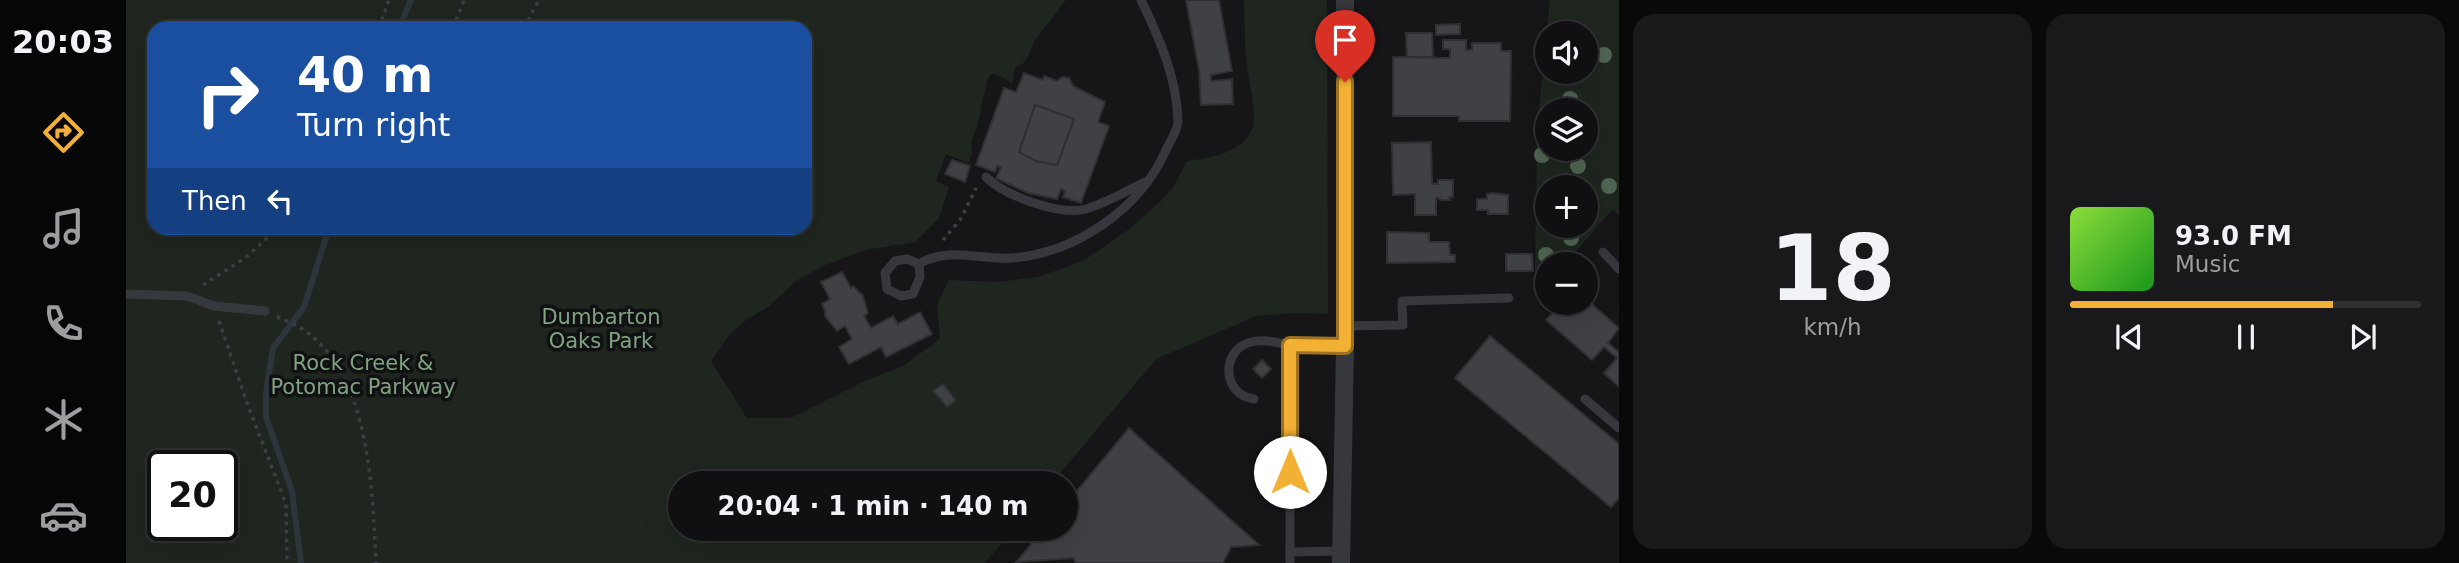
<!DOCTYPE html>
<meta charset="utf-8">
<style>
:root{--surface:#101012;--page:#19191b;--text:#f1f3f6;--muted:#9c9d9f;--line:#303032;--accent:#f2b134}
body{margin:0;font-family:"DejaVu Sans",sans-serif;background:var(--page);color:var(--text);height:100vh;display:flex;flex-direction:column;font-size:26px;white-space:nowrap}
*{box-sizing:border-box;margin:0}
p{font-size:23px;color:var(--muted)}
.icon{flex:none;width:38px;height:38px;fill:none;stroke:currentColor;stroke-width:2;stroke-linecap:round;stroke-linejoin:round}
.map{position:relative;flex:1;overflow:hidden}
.drawer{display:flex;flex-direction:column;gap:14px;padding:14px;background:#09090a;width:840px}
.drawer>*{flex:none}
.hud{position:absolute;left:21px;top:21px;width:665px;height:214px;border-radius:21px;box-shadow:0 7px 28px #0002,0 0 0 2px var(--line);background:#1a4fa0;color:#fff;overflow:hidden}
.fabs{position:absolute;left:1409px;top:21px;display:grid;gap:14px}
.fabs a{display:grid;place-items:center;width:63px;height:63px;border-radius:50%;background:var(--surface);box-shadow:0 7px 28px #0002,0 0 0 2px var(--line);font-size:35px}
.speed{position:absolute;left:21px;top:450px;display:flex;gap:14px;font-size:35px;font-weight:700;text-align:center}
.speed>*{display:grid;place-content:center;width:91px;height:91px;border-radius:50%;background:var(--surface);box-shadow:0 7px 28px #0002,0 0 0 2px var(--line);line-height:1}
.speed .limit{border:4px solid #111;border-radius:10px;background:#fff;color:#111}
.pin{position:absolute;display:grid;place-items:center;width:60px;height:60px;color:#fff;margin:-72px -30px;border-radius:50% 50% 50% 0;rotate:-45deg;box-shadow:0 0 7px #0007}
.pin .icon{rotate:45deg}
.me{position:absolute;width:77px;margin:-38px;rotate:0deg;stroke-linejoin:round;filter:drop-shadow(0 0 5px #0008)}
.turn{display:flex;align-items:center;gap:24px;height:147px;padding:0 35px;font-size:32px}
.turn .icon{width:91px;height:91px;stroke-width:2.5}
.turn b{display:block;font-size:49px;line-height:60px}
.then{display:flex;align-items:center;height:66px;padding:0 35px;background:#0003;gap:14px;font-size:26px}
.drawer .widget{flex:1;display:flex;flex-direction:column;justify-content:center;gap:10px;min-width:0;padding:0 24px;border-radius:21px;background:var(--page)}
.drawer .dial{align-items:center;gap:0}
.dial b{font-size:91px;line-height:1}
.song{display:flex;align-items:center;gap:21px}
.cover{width:84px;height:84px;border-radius:10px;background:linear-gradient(135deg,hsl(90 70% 55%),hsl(120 70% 35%))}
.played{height:7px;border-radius:4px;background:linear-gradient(90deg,var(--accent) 75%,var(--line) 75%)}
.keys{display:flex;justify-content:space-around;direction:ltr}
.drawer .tiles{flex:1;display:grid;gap:14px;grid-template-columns:repeat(2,1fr)}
.trip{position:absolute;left:542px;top:471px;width:410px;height:70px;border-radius:35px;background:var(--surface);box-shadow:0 7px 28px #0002,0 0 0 2px var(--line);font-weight:700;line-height:70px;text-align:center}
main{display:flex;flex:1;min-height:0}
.menu{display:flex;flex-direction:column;width:126px;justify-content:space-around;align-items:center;background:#060607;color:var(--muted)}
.menu .icon{width:49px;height:49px}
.menu .current{color:var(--accent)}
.menu b{font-size:32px;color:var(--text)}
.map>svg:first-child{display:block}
.green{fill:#1e261f;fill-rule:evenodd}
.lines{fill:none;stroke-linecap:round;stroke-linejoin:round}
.stream{stroke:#2c353c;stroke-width:6}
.building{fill:#404145;stroke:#303034;stroke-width:2;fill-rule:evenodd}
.path{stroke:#3d3f44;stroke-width:3.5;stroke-dasharray:3.5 5;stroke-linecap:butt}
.lane{stroke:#37383d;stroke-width:9}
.street{stroke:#37383d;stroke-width:18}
.tree{fill:#506452}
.route-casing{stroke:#9d7322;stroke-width:18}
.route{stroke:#f2b134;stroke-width:12}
.labels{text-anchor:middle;stroke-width:7;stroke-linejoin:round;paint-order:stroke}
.park-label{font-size:21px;fill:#7fa381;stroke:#111113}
</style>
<main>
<nav class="menu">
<b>20:03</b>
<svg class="icon current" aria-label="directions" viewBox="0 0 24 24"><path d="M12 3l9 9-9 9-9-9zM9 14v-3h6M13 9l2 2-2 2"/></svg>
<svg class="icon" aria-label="music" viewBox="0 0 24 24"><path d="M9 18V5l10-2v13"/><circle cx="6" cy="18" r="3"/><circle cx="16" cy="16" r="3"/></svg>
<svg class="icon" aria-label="phone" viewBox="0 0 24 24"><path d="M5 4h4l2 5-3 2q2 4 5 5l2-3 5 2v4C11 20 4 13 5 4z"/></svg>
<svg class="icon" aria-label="climate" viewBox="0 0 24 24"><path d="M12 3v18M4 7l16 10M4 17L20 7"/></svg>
<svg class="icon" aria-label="car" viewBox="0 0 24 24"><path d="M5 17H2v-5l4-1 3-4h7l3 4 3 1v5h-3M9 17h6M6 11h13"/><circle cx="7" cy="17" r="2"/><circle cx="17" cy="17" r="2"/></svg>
</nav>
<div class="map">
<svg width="1493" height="563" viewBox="0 0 1493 563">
<rect width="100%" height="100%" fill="#161618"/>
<g class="green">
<path d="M0,0H940L909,40L900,61L889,68L886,83L872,75L865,74L861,81L851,127L845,142L846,155L842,163L820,154L810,181L823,187L813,218L789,242L740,250L699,265L670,281L643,306L620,320L604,334L585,361L621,418H665L741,380L777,366L814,339L811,305L823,280L872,282L912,277L957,261L1002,230L1035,201L1046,189L1061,161C1089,157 1130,151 1128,113C1127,97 1123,81 1121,65C1118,44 1119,21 1118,0H1201L1202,314L1169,313L1130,316L1030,359L926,483H555V528L888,529L859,563H0ZM28,28H679V228H28ZM37,466H96V525H37Z"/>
<path d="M1424,0H1493V215L1486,210L1439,264H1421V270H1409L1411,130ZM1460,33V72H1421V33ZM1460,110V149H1421V110ZM1460,187V226H1421V187Z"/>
</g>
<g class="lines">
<g class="stream">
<polyline points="273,28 285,0"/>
<polyline points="175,563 166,491 140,417 140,393 147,348 178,307 203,228"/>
</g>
</g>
<g class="building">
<polygon points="1060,0 1093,0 1106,71 1085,75 1085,81 1106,79 1107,104 1075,105 1073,70"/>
<polygon points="1334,24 1334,34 1310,35 1310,25"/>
<polygon points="1280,33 1306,33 1307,57 1281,57"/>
<polygon points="1317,40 1340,40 1340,50 1346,50 1346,43 1375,43 1375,51 1385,51 1384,121 1333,121 1333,116 1267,116 1267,57 1324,58 1324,49 1317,49"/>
<path d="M898,73L917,80L918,76L931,81L936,77L943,78L947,86L979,102L972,122L983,126L955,203L937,197L939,191L935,189L931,199L902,193L870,178L875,167L871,166L869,172L850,165L878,88L890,92ZM909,105L948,119L931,165L910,161L893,152Z"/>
<polygon points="909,105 948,119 931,165 910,161 893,152"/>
<polygon points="1305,142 1306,184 1312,184 1312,180 1327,180 1327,197 1323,197 1324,200 1314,200 1314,198 1310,198 1310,215 1289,215 1289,194 1267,195 1266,143"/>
<polygon points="826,160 844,166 839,182 819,174"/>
<polygon points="1366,193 1382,195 1382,214 1362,214 1362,210 1351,210 1351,199 1361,199 1361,194"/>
<polygon points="1261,232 1303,233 1303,242 1323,242 1324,255 1329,255 1329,262 1261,263"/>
<polygon points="1380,254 1406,254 1407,271 1380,271"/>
<polygon points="716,272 725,288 727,286 737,296 742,313 738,316 745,328 767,316 772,324 794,312 806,334 760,357 755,347 723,364 713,347 726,339 719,326 711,331 699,316 699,311 696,304 704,299 695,282"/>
<polygon points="1460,299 1493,328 1482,343 1493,352 1493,387 1478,373 1491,358 1478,347 1466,360 1420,320 1435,303 1460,303"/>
<polygon points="1364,336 1493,444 1493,498 1485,507 1329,378"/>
<polygon points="1136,360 1145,369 1136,378 1127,369"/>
<polygon points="817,384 830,400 821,407 807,391"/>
<polygon points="1003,428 1133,545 1105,547 1097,563 949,563 948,558 890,562 919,528 940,528 940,504"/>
</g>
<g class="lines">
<g class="path">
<polyline points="253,28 263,0"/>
<polyline points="327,28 338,0"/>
<polyline points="398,28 413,0"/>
<polyline points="817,240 834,220 850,188"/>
<polyline points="77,285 119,258 152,228"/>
<path d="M151,317C159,320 168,324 175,328C245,374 246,489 250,563"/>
<polyline points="93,321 121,403 160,504 161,563"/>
</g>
<g class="lane">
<path d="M860,177C879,196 934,216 960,209C980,203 1000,191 1019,182"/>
<polyline points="1477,252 1493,269"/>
<polygon points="781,259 793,264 794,277 787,294 775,296 761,289 759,273 769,261"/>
<path d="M793,264C822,246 854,260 886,258C950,253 1014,209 1040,150C1044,142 1052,130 1052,121C1051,78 1033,37 1015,0"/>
<polyline points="0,294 61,296 88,306 139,311"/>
<polyline points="1219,326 1277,325 1276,301 1383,298"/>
<path d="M1128,399C1096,395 1094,350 1125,342C1139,338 1155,344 1169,346C1185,347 1202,346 1219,346"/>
<polyline points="1459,399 1493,428"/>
<polyline points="1164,552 1215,551"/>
<polyline points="1164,563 1164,345"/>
</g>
<polyline class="street" points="1215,563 1219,346 1219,0"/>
</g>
<g class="tree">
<circle cx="1478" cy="55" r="8"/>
<circle cx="1444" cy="99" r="8"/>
<circle cx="1416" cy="155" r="8"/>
<circle cx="1452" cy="166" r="8"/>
<circle cx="1483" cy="186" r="8"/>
<circle cx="1445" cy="238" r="8"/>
<circle cx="1420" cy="255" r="8"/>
</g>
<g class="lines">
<defs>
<polyline id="route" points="1164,472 1164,345 1219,346 1219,82"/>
</defs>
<use href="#route" class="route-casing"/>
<use href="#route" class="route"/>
</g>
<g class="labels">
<g class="park-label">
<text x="475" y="324">Dumbarton<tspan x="475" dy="24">Oaks Park</tspan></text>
<text x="237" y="370">Rock Creek &amp;<tspan x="237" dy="24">Potomac Parkway</tspan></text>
</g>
</g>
</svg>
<div class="fabs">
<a><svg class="icon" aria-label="sound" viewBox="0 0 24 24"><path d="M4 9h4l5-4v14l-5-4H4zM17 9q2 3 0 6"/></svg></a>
<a><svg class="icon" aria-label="layers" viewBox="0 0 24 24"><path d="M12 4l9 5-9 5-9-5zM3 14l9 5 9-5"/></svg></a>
<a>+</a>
<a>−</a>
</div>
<div class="speed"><div class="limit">20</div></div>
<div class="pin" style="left:1219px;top:82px;background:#d93025"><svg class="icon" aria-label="arrive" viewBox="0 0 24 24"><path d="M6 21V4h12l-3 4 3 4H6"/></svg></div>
<svg class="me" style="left:1164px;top:472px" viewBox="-20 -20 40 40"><circle r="19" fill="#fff"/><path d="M0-13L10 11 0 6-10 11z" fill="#f2b134"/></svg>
<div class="trip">20:04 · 1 min · 140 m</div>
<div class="hud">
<div class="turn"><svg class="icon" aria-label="right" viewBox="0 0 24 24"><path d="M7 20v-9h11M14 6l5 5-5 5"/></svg><div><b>40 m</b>Turn right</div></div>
<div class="then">Then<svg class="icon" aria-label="left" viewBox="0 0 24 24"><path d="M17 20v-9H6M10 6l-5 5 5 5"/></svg></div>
</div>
</div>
<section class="drawer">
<div class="tiles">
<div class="widget dial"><b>18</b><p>km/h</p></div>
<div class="widget">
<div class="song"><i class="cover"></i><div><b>93.0 FM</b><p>Music</p></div></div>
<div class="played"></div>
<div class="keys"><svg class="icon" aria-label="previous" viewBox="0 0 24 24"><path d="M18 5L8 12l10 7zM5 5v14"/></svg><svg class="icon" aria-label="pause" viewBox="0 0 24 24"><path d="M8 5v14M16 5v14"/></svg><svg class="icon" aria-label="next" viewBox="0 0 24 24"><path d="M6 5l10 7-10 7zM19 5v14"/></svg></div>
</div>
</div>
</section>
</main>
